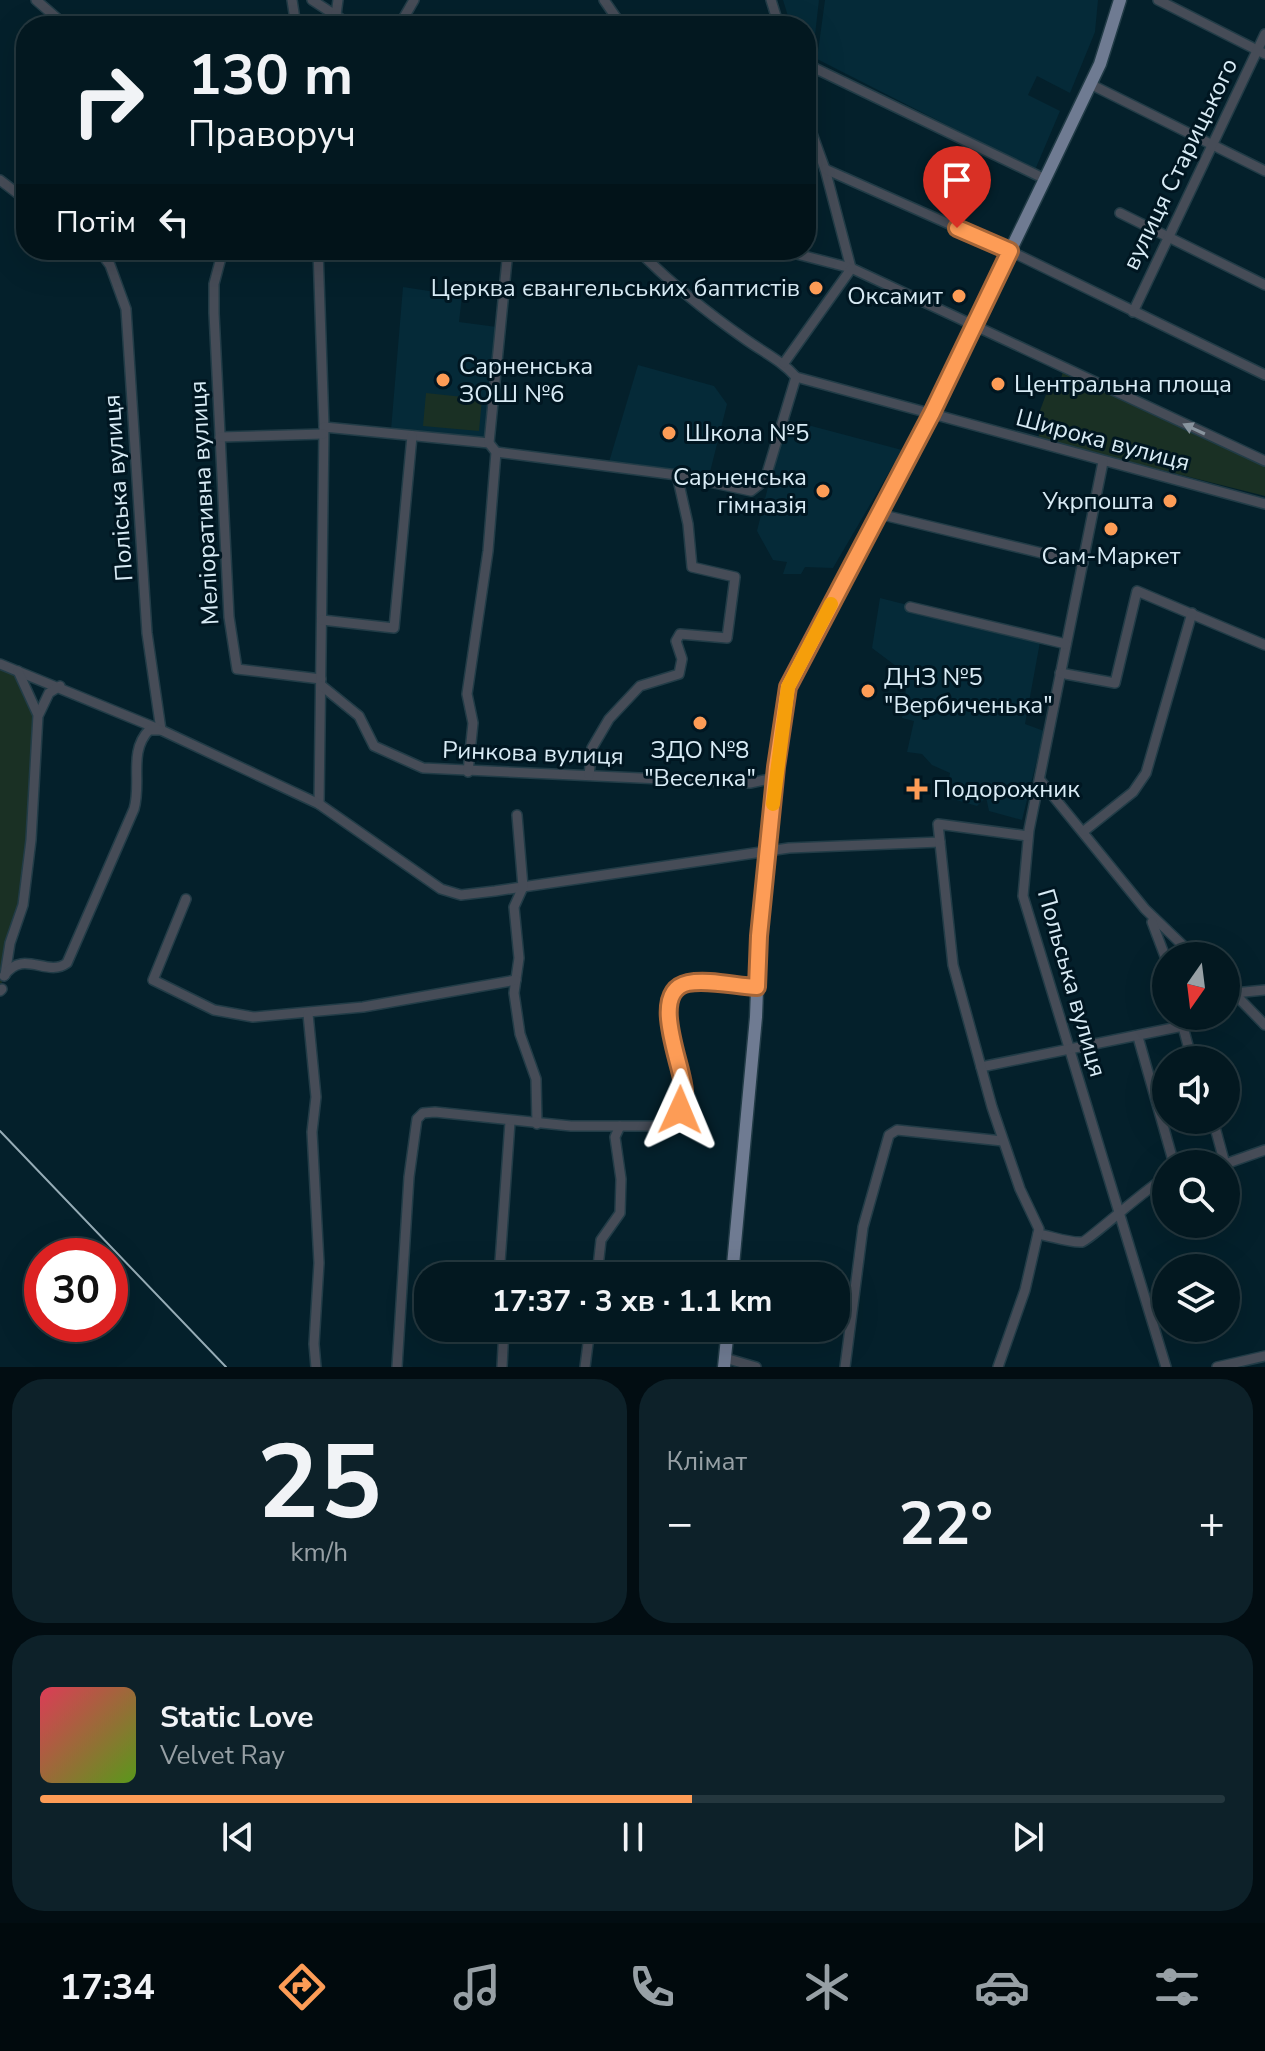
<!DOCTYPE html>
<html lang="uk">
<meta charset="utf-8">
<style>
:root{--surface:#031820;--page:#0d2129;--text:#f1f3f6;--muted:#97a0a5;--line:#24373e;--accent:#fd9c56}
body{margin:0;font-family:"Nunito Sans",sans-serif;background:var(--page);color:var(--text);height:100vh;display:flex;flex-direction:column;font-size:30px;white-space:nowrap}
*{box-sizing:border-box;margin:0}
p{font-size:26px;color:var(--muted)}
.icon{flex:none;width:44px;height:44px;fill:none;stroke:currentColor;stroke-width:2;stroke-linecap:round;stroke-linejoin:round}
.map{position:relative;height:1367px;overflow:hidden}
.details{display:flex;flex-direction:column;gap:12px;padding:12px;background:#020d12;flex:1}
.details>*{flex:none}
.top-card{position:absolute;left:16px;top:16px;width:800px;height:244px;border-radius:32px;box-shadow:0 8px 32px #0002,0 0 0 2px var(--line);background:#031820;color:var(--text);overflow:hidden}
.needle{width:52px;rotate:194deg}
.buttons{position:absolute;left:1152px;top:942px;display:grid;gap:16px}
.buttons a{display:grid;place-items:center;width:88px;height:88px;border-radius:50%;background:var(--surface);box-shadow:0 8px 32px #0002,0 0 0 2px var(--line);font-size:40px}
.speed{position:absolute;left:24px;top:1238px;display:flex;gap:16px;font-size:40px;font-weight:700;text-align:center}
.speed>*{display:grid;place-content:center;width:104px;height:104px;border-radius:50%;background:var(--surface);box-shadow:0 8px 32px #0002,0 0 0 2px var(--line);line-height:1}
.speed .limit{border:12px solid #d22;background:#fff;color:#111}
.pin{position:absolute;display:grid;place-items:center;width:68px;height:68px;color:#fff;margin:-82px -34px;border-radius:50% 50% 50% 0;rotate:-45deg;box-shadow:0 0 8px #0007}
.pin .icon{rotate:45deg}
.me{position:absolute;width:88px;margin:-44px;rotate:1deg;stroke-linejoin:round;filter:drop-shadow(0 0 6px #0008)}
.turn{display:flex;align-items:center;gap:28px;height:168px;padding:0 40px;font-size:36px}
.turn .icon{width:104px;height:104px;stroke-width:2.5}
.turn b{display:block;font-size:56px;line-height:68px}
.then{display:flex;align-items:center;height:76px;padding:0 40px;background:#0003;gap:16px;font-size:30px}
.big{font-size:60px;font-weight:700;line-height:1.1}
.details .card{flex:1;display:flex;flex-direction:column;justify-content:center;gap:12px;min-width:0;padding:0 28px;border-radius:32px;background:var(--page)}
.details .dial{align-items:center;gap:0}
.dial b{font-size:104px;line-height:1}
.song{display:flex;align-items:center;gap:24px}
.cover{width:96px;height:96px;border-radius:12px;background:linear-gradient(135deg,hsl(350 70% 55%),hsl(90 70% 35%))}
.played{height:8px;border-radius:4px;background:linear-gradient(90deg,var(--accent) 55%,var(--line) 55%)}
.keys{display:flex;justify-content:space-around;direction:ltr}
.heat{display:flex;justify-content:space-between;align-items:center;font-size:44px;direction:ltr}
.details .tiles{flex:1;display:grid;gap:12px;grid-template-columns:1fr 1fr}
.card:last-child{grid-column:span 2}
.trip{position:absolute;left:414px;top:1262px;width:436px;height:80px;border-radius:32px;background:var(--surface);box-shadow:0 8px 32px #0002,0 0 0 2px var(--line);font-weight:700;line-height:80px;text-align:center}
.tabs{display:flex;height:128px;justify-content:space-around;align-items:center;background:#010a0d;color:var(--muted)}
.tabs .icon{width:56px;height:56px}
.tabs .active{color:var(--accent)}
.tabs b{font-size:36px;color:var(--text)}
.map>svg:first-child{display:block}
.built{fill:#052a38}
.green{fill:#1a3024}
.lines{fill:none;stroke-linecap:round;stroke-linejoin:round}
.minor-casing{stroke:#223c47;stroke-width:12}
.major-casing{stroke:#223c47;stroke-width:15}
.minor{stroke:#464c57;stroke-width:9}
.major{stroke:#6f7b92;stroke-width:12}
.rail{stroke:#96acb6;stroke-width:2}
.oneway{fill:#88949e}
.route-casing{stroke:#a46538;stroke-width:20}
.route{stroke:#fd9c56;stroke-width:14}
.slow{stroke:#f59e0b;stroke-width:14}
.poi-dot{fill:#fd9c56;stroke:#001621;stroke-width:3}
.labels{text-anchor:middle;stroke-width:6;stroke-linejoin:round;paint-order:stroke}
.street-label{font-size:24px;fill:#d8ebf5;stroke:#001621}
.poi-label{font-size:24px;fill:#d8ebf5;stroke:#001621;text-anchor:start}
</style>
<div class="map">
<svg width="1265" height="1367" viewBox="0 0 1265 1367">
<rect width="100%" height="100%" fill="#04202b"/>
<g class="built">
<polygon points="783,0 819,0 814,44 806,48 806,26 791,26"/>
<polygon points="825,0 1098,0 1095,32 1070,93 1037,76 1028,95 1060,111 1035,170 817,59"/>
<polygon points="403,287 462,296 459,322 497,327 487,435 484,438 391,430"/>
<polygon points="638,365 714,386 727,404 708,480 637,464 609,462"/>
<polygon points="785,419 902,450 833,568 805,567 801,574 783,574 787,562 773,560 757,531"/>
<polygon points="880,598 959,618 977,629 1040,642 1025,724 1044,731 1022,820 989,811 986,797 977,806 946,797 950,773 932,765 922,754 907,752 914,721 902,718 908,675 872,648"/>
</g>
<g class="green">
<polygon points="1063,371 1265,465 1265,496 1038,439 1041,426 1035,424 1051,381 1060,383"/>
<polygon points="426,393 482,399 479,431 423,426"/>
<polygon points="0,664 18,671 38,715 23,905 10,943 0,991"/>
</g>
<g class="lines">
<defs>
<g id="minor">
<polyline points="36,0 66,26"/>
<polyline points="292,0 296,26"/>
<polyline points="312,0 352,26"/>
<polyline points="604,0 622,26"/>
<polyline points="771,0 779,26"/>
<polyline points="1158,0 1265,54"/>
<polyline points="336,15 338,0"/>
<polyline points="399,26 414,0"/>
<polyline points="806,64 1045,179"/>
<polyline points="1090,84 1265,171"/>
<polyline points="806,117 825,169 851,268"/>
<polyline points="825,169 1010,251 1265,375"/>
<polyline points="0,180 26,200"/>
<polyline points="1120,213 1265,285"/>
<polyline points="99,250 110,265 126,309 147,633 161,730"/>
<polyline points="223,250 214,284 214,313 229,617 237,669 321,679"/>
<polyline points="318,250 324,427 319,804"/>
<path d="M638,250C670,283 708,313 745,339C763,352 781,360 796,377L1265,504"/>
<polyline points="781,250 851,268 1265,461"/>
<polyline points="1133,312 1265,34"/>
<polyline points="784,363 851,269"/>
<polyline points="324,427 489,443"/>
<polyline points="220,437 323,434"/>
<polyline points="496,452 677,475 751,491 765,480 796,377"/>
<polyline points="1103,462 1029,830 1023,896 1166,1367"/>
<polyline points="879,514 1083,563"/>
<polyline points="910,607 1066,644"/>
<polyline points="322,620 394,628 412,436"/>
<polyline points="0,664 161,730 319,804 441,889 461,895 495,891 789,848 940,842"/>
<polyline points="1060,673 1115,683 1137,591 1265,645"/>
<polyline points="322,686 359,716 374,746 423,768 750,783 775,778"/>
<polyline points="39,714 49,693 60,686"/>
<polyline points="468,772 473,723 467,694 488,551 496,452 489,443 508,250"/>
<polyline points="589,775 592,748 609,719 640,686 679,674 682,659 676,641 680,634 727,638 735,577 692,567 688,524 677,475"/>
<polyline points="1040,780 1145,909 1194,956"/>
<polyline points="517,815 523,887 514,907 519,958 514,993 520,1034 536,1079 537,1124"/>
<polyline points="1084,831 1133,792 1146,773 1192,613"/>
<polyline points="186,899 153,980 214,1010 253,1017 363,1007 516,980"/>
<polyline points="1152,922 1166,959"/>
<polyline points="5,975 10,943 23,905 31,840 38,715 18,671"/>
<path d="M4,976C23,948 47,978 67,963L134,809C142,782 128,752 149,730H159"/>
<polyline points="1226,985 1265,1025"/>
<polyline points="0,991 2,989"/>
<polyline points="1234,993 1265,990"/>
<polyline points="308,1014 316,1097 312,1132 319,1263 314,1344 316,1367"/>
<polyline points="1180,1016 1192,1060"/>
<polyline points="1138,1037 1174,1164"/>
<polyline points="981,1067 1183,1026"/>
<polyline points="1213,1120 1225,1164"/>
<polyline points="1225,1164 1265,1150"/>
<path d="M1038,1234C1051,1236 1069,1243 1082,1242C1088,1241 1150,1185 1166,1177"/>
<polyline points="499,1276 510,1122"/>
<polyline points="597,1276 601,1240 620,1213 621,1179 615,1137 620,1126"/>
<polyline points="725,1358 756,1367"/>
<path d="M397,1367L409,1177L417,1119L423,1113L435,1112L571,1126H667C710,1089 635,993 689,983C710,979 736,986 757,987"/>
<polyline points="502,1367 504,1328"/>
<polyline points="585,1367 590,1328"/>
<polyline points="845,1367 863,1227 889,1135 897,1130 1003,1141"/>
<polyline points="998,1367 1025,1290 1039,1229 1020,1189 992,1107 953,965 938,824 1028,836"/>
<polyline points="1217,1367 1265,1356"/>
</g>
<g id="major">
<polyline points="732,1276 756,1017 759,936 776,767 788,687 932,413 1045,179 1100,64 1120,0"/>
<polyline points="724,1367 728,1328"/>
</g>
</defs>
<use href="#minor" class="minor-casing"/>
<use href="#major" class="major-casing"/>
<use href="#minor" class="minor"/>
<use href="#major" class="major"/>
<polyline class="rail" points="0,1131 226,1367"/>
</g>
<defs><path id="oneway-solid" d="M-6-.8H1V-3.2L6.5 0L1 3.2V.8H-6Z" transform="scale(2)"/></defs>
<use class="oneway" href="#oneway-solid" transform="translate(1194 429) rotate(-155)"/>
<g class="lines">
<defs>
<path id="route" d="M680,1110C681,1104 684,1098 684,1092C684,1067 647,992 688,983C708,979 736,986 757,987L759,936L776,767L788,687L932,413L1010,251L957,228"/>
</defs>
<use href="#route" class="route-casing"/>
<use href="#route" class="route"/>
<polyline class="slow" points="773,804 788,687 831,604"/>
</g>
<g class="poi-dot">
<circle cx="816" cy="288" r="8"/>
<circle cx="959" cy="296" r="8"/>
<circle cx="443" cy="380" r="8"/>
<circle cx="998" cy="384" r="8"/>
<circle cx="669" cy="433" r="8"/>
<circle cx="823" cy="491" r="8"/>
<circle cx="1170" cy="501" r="8"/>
<circle cx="1111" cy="529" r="8"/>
<circle cx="868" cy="691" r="8"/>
<circle cx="700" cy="723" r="8"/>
<path d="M913 777h8v8h8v8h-8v8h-8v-8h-8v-8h8z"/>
</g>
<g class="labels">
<g class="street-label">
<text transform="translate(1180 164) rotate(-64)" y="8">вулиця Старицького</text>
<text transform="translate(1103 440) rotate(15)" y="8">Широка вулиця</text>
<text transform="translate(118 488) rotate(-94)" y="8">Поліська вулиця</text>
<text transform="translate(204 503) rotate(-93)" y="8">Меліоративна вулиця</text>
<text transform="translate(533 753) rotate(2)" y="8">Ринкова вулиця</text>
<text transform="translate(1072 983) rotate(74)" y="8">Польська вулиця</text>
</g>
<g class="poi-label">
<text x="800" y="296" text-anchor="end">Церква євангельських баптистів</text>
<text x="943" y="304" text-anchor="end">Оксамит</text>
<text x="459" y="374">Сарненська<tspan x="459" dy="28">ЗОШ №6</tspan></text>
<text x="1014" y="392">Центральна площа</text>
<text x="685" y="441">Школа №5</text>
<text x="807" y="485" text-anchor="end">Сарненська<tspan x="807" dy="28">гімназія</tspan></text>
<text x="1154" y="509" text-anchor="end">Укрпошта</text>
<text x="1111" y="564" text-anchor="middle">Сам-Маркет</text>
<text x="884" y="685">ДНЗ №5<tspan x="884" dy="28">"Вербиченька"</tspan></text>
<text x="700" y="758" text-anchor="middle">ЗДО №8<tspan x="700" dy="28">"Веселка"</tspan></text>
<text x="933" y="797">Подорожник</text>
</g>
</g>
</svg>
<div class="buttons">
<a><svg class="needle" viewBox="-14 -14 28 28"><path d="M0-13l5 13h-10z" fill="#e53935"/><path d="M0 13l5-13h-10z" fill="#97a0a5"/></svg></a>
<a><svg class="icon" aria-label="sound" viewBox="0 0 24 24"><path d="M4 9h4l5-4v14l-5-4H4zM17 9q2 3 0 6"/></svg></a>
<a><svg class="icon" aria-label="search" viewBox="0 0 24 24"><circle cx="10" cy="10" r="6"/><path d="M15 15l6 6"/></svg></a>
<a><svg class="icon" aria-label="layers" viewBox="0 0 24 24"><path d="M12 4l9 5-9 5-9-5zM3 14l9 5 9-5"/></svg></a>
</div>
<div class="speed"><div class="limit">30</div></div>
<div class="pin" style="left:957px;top:228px;background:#d93025"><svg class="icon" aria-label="arrive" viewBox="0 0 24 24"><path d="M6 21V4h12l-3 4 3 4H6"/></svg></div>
<svg class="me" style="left:680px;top:1110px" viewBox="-20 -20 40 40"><path d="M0-17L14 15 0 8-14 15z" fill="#fd9c56" stroke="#fff" stroke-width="4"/></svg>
<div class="trip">17:37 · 3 хв · 1.1 km</div>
<div class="top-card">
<div class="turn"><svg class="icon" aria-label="right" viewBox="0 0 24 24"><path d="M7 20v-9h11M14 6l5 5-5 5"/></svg><div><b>130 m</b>Праворуч</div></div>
<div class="then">Потім<svg class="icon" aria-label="left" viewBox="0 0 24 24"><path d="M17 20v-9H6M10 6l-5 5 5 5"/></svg></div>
</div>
</div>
<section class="details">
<div class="tiles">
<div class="card dial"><b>25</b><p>km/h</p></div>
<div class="card"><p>Клімат</p>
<div class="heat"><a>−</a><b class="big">22°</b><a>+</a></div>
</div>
<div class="card">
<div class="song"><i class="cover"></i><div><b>Static Love</b><p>Velvet Ray</p></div></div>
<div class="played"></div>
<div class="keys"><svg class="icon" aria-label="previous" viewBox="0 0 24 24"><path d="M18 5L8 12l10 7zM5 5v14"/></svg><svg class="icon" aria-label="pause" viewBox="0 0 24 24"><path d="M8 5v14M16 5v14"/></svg><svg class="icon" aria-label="next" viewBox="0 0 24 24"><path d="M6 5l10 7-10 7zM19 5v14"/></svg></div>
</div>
</div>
</section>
<nav class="tabs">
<b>17:34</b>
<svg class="icon active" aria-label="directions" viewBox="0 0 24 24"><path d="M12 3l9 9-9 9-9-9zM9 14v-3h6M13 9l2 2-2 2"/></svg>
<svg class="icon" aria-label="music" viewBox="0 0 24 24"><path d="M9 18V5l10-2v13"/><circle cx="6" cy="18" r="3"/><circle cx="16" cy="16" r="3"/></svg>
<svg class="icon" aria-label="phone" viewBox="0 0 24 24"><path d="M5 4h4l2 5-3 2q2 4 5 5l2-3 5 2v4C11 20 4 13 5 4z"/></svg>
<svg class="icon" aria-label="climate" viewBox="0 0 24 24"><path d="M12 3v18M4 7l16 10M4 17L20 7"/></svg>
<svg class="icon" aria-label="car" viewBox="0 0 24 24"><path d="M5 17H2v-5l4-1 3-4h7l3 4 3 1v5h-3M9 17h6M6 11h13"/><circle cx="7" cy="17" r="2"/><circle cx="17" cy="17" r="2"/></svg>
<svg class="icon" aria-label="filters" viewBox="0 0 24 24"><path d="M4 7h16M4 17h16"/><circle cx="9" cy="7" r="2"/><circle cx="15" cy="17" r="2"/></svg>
</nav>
